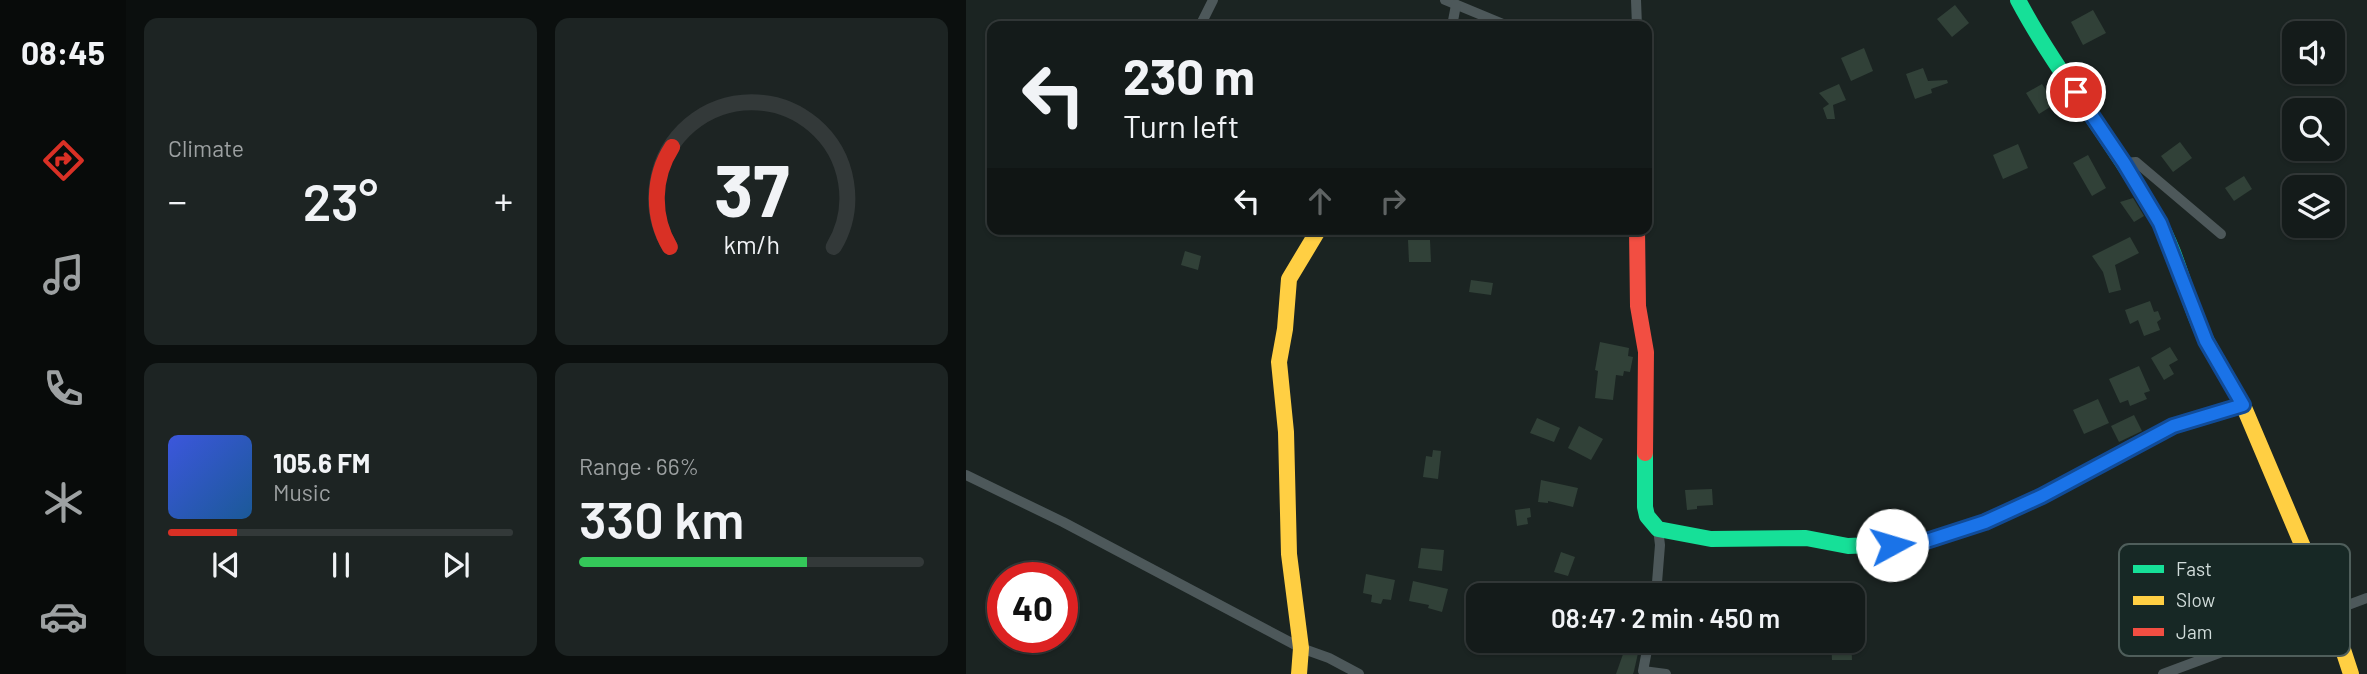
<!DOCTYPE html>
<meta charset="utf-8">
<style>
:root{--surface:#141b1a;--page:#1d2423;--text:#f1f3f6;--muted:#9da1a2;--line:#333939;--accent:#d93025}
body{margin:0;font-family:Barlow,sans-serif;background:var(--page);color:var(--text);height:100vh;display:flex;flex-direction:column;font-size:26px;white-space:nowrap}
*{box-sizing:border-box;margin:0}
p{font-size:23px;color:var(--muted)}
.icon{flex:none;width:38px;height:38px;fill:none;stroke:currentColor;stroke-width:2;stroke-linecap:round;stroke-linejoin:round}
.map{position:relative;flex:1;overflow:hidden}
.side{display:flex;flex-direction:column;gap:18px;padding:18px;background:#0b0f0e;width:840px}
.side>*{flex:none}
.top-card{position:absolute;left:21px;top:21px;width:665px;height:214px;border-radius:14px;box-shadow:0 2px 5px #0004,0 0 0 2px var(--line);background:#141b1a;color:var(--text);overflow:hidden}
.controls{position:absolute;left:1316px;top:21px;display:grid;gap:14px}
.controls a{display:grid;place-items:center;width:63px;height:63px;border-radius:14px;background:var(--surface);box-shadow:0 2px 5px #0004,0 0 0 2px var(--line);font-size:35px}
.speed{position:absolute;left:21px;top:562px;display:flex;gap:14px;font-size:35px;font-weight:700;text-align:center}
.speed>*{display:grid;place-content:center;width:91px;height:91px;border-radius:50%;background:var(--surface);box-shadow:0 2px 5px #0004,0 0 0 2px var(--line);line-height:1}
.speed .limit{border:10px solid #d22;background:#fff;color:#111}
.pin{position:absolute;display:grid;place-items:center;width:60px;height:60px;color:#fff;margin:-30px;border:4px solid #fff;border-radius:50%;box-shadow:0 2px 7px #0007}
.me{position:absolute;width:77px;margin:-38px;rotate:84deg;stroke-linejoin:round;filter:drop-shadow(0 0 5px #0008)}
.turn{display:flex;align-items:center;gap:24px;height:147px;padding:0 21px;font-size:32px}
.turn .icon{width:91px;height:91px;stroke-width:2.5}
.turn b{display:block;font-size:49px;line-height:60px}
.lanes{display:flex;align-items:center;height:66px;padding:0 21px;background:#0003;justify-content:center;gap:35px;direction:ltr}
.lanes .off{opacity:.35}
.big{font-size:52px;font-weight:600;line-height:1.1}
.side .widget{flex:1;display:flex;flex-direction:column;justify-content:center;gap:10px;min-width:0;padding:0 24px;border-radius:14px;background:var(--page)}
.side .dial{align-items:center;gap:0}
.dial svg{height:182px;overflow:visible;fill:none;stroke:var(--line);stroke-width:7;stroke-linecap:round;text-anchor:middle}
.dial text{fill:var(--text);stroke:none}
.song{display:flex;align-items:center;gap:21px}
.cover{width:84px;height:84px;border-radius:10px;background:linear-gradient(135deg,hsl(230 70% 55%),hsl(210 70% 35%))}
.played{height:7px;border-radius:4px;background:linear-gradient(90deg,var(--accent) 20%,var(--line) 20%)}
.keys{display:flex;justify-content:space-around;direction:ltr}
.heat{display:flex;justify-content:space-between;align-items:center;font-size:38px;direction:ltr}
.charge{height:10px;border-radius:5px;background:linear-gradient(90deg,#34c759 66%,var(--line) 0)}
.side .tiles{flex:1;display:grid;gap:18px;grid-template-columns:repeat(2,1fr)}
.trip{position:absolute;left:500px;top:583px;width:399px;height:70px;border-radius:14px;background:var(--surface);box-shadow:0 2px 5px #0004,0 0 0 2px var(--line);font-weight:600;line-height:70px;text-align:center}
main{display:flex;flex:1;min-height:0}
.tab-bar{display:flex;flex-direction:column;width:126px;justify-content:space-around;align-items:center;background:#080b0a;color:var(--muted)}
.tab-bar .icon{width:49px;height:49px}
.tab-bar .active{color:var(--accent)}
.tab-bar b{font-size:32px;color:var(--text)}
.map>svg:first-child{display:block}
.building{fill:#314138}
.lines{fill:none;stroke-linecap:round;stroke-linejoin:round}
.street{stroke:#4d585a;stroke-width:10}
.fast{stroke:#16e098;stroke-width:16}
.slow{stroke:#ffcf43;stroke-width:16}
.jam{stroke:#f24e42;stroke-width:16}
.route-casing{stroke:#114b97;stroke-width:18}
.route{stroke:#1a73e8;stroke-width:12}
.key{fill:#172825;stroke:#4f5e5b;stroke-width:2}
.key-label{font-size:19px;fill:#d1dcda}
</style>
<main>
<nav class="tab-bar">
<b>08:45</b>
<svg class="icon active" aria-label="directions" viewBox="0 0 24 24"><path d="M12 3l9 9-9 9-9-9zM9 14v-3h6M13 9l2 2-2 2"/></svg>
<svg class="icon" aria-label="music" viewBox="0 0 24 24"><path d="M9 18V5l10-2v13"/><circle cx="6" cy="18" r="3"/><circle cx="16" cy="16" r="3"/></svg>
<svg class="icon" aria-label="phone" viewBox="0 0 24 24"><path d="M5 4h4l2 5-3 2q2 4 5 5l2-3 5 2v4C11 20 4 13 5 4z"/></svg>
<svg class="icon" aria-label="climate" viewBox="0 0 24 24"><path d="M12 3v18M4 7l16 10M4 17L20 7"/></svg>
<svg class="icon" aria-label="car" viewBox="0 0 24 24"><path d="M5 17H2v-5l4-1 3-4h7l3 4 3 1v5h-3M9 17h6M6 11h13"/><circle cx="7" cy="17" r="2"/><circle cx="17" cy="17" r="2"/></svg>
</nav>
<section class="side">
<div class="tiles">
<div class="widget"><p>Climate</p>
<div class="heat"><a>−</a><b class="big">23°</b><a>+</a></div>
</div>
<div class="widget dial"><svg viewBox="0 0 100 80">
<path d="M14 69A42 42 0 1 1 86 69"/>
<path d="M14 69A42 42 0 0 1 15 25" stroke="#d93025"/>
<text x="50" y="56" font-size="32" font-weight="700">37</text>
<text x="50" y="72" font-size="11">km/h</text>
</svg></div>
<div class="widget">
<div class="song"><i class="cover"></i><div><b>105.6 FM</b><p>Music</p></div></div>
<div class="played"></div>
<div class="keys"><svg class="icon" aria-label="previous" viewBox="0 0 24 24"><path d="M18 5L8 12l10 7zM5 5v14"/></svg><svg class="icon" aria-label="pause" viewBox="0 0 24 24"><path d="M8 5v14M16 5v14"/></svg><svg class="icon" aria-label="next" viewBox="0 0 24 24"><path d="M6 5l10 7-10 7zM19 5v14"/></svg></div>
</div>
<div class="widget"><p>Range · 66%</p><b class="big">330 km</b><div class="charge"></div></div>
</div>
</section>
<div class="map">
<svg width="1401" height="674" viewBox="0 0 1401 674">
<rect width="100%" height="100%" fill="#1b2422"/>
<g class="building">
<polygon points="989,5 1003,23 986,37 971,19"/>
<polygon points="1127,10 1140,33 1117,45 1105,22"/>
<polygon points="898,48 907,71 885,81 875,58"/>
<polygon points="957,68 962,81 981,80 982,83 965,89 966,93 949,99 940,74"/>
<polygon points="873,84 880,100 867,105 869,119 861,119 857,108 863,104 853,93"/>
<polygon points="1076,84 1089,104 1073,114 1060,93"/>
<polygon points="1214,142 1226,158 1207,172 1195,156"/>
<polygon points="1052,144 1062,168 1037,179 1027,155"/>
<polygon points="1122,155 1140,188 1126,196 1107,163"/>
<polygon points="1278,176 1286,189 1268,201 1259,188"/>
<polygon points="1167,198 1178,216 1168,222 1154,202"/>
<polygon points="1164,237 1173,253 1149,265 1155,290 1143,293 1137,272 1126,256"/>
<polygon points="442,240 464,240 465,262 443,262"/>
<polygon points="219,251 235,256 232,270 215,265"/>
<polygon points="505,280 527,283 525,295 503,292"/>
<polygon points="1184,301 1188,312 1192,311 1195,319 1191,322 1194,330 1178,336 1172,320 1164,324 1159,310"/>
<polygon points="634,342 663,348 662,356 667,357 664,372 658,371 657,376 650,375 647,400 629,398 632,371 629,370"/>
<polygon points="1204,347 1212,360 1203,365 1208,374 1198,380 1185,358"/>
<polygon points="1173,366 1184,391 1178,393 1181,399 1164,406 1162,400 1154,403 1143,379"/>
<polygon points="1132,399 1143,423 1118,434 1107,410"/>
<polygon points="1168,415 1176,431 1153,442 1145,426"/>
<polygon points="571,418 594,428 588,442 564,433"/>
<polygon points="613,426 637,439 625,460 602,448"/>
<polygon points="467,450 475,451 472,479 457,477 460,456 466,457"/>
<polygon points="575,480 612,488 607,507 582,501 582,503 572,502"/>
<polygon points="746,489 747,505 731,506 731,509 721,510 719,490"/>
<polygon points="564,508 565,517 561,518 562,524 551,526 549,510"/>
<polygon points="455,548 478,550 476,571 452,568"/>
<polygon points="595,552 609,557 602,576 588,572"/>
<polygon points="400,574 429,580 425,600 417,599 415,604 405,602 406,595 397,593"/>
<polygon points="447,581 482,589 476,612 462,608 463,605 443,601"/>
<polygon points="564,640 587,640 582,650"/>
<polygon points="662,640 675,640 668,671 667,674 650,674"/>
<polygon points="865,640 885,640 886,660 866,660"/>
</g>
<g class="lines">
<g class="street">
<polyline points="479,0 542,26"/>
<polyline points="670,0 671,26"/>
<polyline points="234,26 247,0"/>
<polyline points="486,26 490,5"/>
<polyline points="1158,163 1170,162 1255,234"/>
<polyline points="0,475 97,522 335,648 363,658 393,674"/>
<polyline points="690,595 694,545 692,529"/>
<polyline points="683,640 677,671 700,674"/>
<polyline points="1197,674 1401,598"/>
</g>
<g class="fast">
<path d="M1052,0C1093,77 1150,144 1192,220C1215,261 1222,309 1245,349"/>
<polyline points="1180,440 1207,426 1277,405"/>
<polyline points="679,453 679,507 681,516 692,529 745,539 840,538 882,546 955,543"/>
</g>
<g class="slow">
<polyline points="1245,349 1277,405 1365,613 1385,674"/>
<polyline points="333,674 335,648 323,554 320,432 313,362 319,329 323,279 353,229"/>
</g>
<g class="jam">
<polyline points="671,229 672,306 680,352 679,453"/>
<polyline points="955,543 1019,522 1076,496 1180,440"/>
</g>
</g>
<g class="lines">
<defs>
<polyline id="route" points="926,545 951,544 1019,522 1076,496 1207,426 1277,405 1240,341 1194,223 1158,163 1110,92"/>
</defs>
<use href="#route" class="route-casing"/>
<use href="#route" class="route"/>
</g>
<rect x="1153" y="544" width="231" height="112" rx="10" class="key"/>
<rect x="1167" y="565" width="31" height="8" fill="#16e098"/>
<rect x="1167" y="596" width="31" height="9" fill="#ffcf43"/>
<rect x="1167" y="628" width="31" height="8" fill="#f24e42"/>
<g class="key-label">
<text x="1210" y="576">Fast</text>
<text x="1210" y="607">Slow</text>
<text x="1210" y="639">Jam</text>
</g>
</svg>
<div class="controls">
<a><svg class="icon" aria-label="sound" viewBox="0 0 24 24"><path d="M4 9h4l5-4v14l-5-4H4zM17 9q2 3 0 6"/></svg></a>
<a><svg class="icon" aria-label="search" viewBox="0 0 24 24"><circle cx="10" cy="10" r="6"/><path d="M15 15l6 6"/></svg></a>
<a><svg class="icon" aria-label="layers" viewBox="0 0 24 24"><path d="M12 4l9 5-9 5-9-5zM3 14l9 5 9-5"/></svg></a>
</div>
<div class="speed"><div class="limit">40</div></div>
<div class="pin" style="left:1110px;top:92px;background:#d93025"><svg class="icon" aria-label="arrive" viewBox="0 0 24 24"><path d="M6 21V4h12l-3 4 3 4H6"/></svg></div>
<svg class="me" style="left:926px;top:545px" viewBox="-20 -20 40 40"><circle r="19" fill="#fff"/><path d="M0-13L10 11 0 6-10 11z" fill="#1a73e8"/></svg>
<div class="trip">08:47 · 2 min · 450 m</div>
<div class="top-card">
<div class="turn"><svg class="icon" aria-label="left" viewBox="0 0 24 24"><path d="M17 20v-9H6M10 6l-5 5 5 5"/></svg><div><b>230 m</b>Turn left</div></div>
<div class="lanes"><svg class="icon" aria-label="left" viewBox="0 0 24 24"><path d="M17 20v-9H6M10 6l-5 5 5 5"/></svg><svg class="icon off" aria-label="ahead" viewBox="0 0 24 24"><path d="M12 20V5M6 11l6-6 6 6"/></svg><svg class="icon off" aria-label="right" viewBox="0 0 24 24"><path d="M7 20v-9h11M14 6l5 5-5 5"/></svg></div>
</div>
</div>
</main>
